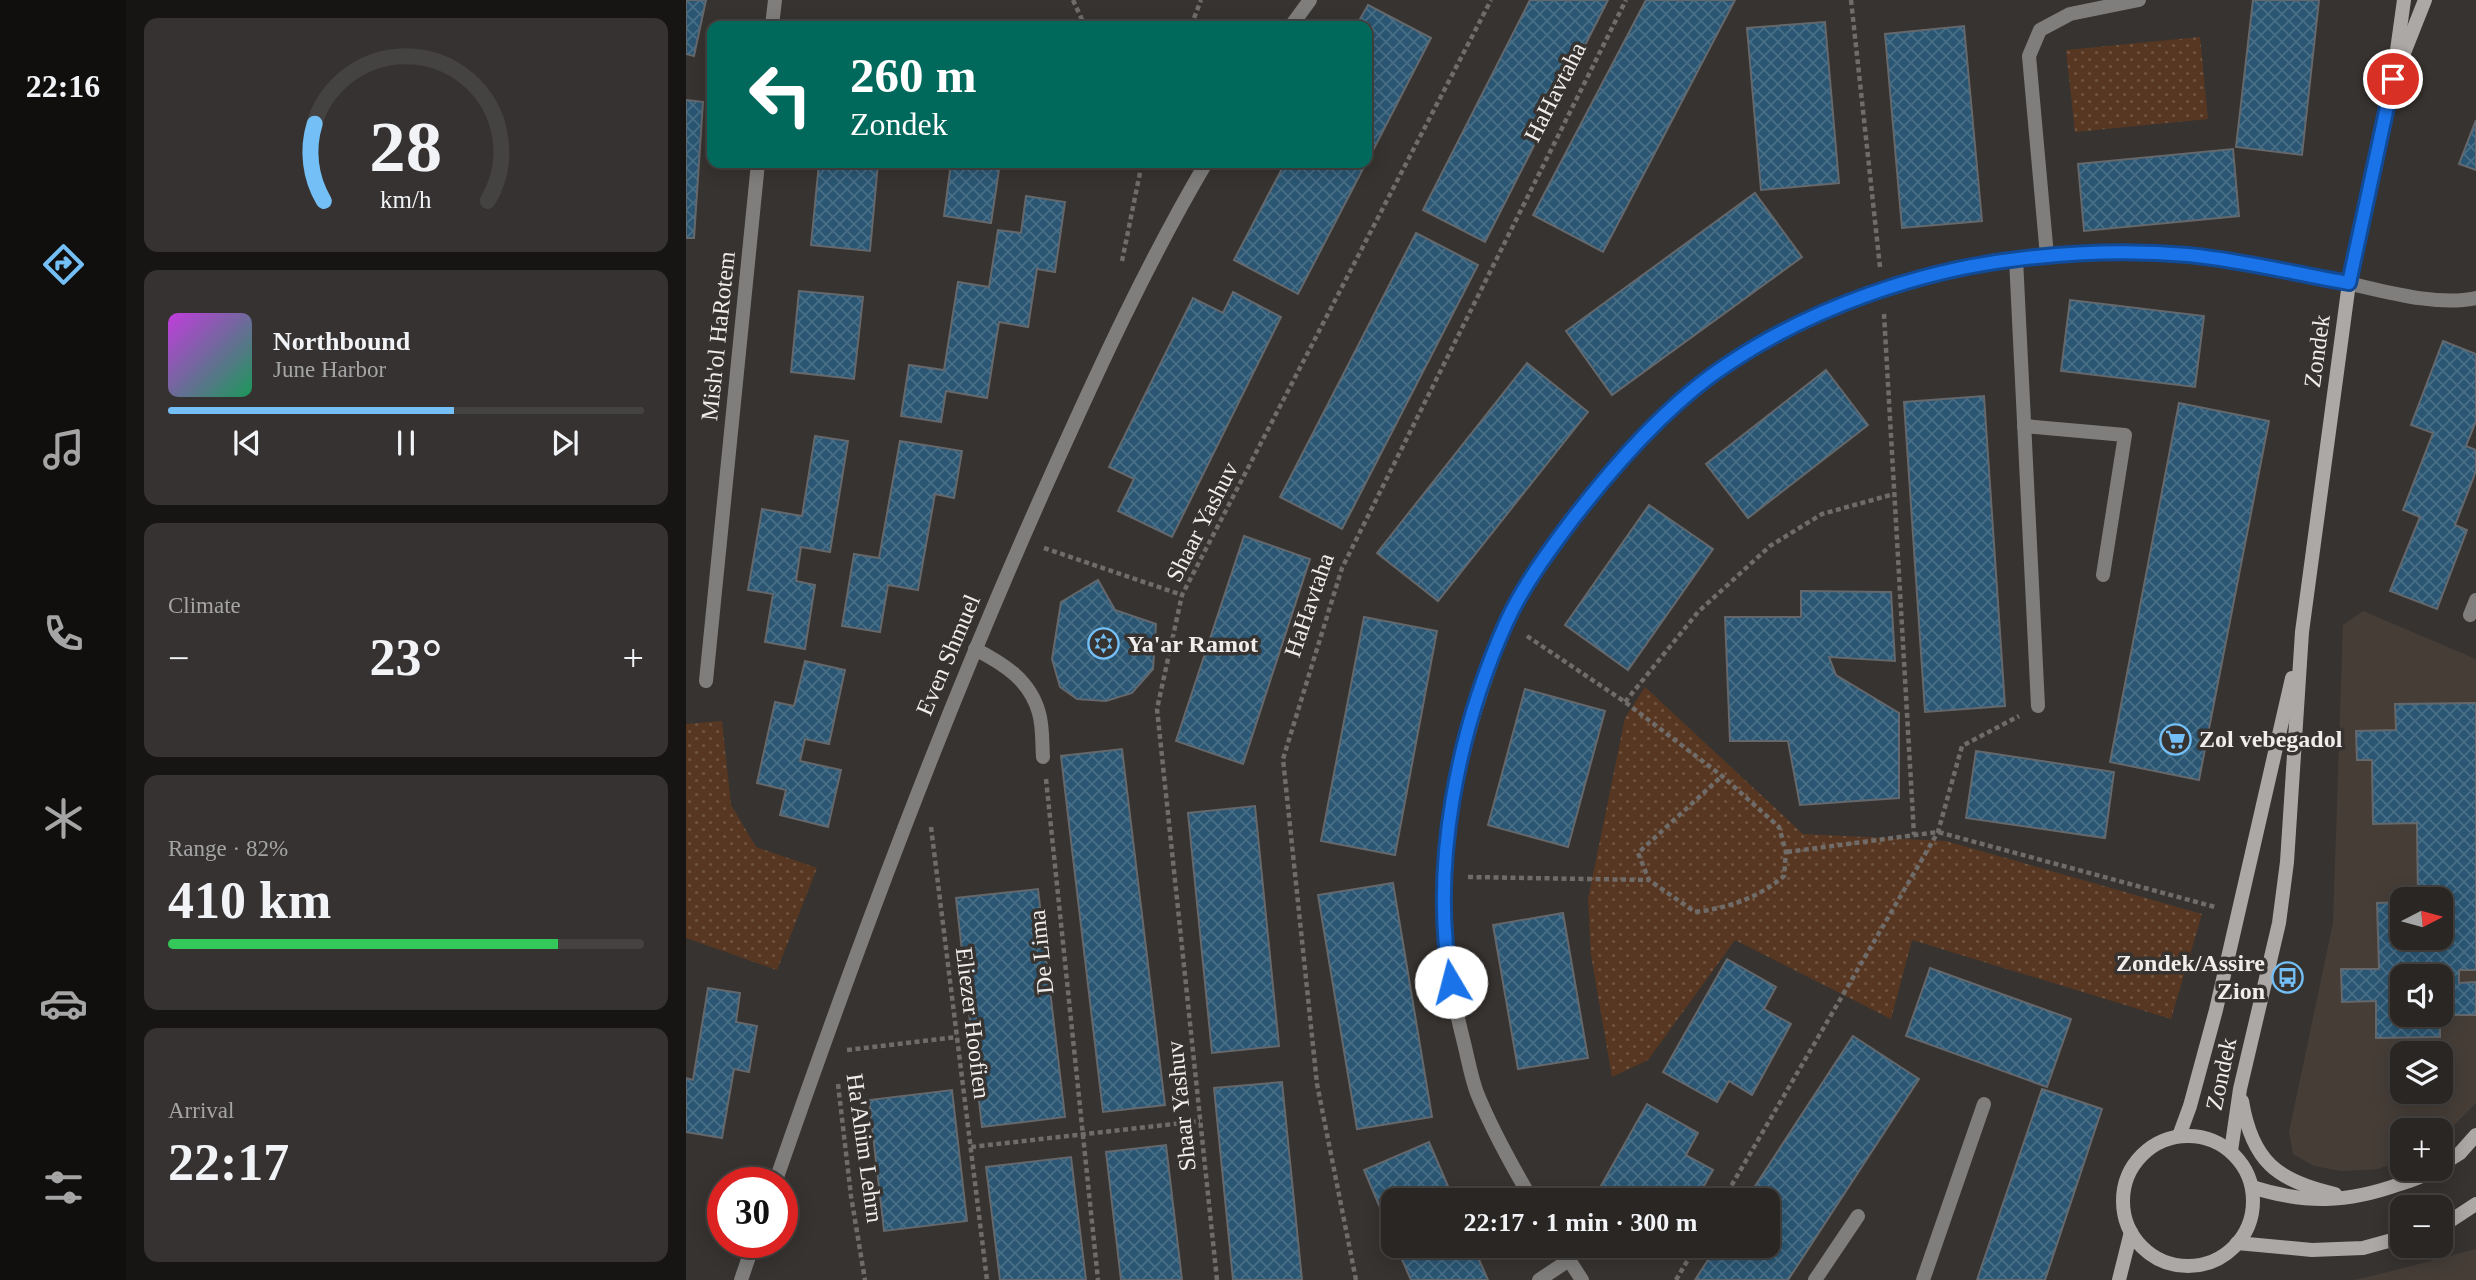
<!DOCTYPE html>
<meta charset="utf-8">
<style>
:root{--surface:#292624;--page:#353231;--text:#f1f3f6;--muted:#a5a5a6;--line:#454341;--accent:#74c0f6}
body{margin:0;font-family:Georgia,serif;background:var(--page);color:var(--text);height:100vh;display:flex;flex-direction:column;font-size:26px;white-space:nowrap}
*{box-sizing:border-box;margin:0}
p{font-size:23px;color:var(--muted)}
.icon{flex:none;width:38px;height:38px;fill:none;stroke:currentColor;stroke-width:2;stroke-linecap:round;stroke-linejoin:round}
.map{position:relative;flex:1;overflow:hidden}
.details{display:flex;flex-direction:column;gap:18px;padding:18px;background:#171514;width:560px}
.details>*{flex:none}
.hud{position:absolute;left:21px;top:21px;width:665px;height:147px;border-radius:14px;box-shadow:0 4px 18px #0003,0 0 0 2px var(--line);background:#00695c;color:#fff;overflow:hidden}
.needle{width:46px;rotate:84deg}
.buttons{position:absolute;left:1704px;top:887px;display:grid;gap:14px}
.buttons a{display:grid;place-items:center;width:63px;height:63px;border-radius:14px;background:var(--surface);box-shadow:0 4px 18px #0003,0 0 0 2px var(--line);font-size:35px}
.speed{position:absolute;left:21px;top:1167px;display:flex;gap:14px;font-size:35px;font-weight:700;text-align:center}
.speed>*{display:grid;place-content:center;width:91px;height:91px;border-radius:50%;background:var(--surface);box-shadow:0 4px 18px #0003,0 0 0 2px var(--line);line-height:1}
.speed .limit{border:10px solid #d22;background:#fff;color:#111}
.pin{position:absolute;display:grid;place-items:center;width:60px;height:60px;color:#fff;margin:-30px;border:4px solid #fff;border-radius:50%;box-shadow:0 2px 7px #0007}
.me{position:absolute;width:77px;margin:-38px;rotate:352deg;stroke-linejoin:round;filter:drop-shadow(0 0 5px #0008)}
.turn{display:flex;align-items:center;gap:24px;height:147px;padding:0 28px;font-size:32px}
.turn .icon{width:91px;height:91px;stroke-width:2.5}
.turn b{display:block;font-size:49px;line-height:60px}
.big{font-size:52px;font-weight:800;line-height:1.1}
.details .widget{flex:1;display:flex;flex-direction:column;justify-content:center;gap:10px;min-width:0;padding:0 24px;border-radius:14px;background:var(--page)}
.details .dial{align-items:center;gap:0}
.dial svg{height:182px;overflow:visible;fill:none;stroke:var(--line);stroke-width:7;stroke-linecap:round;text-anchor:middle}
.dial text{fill:var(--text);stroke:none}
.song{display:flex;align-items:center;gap:21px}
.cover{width:84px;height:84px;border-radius:10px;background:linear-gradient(135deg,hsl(290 70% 55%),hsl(150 70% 35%))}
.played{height:7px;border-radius:4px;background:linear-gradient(90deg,var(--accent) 60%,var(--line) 60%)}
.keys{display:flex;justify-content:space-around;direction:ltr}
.heat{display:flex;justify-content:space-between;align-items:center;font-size:38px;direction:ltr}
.charge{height:10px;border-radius:5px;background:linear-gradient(90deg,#34c759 82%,var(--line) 0)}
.trip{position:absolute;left:695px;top:1188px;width:399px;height:70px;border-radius:14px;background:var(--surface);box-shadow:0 4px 18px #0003,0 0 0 2px var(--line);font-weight:800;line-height:70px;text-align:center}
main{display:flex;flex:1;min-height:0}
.dock{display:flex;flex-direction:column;width:126px;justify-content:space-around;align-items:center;background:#100f0e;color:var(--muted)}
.dock .icon{width:49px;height:49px}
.dock .selected{color:var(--accent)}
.dock b{font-size:32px;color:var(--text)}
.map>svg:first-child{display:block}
.built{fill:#463d37;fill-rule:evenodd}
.park{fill:url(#park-dots)}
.building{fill:url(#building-cross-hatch);stroke:#64686c;stroke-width:2;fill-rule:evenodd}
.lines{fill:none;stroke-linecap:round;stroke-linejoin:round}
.path{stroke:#706c6a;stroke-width:4.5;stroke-dasharray:5 3.5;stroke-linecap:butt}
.lane{stroke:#807e7d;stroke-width:14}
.street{stroke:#807e7d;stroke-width:14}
.secondary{stroke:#aba8a6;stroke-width:14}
.route-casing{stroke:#114b97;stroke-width:18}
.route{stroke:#1a73e8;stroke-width:12}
.labels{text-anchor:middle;stroke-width:7;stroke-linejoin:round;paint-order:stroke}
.street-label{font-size:24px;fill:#f0edec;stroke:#373330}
.poi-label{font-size:24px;font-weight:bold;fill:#f0edec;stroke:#373330;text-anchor:start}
</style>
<main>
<nav class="dock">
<b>22:16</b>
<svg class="icon selected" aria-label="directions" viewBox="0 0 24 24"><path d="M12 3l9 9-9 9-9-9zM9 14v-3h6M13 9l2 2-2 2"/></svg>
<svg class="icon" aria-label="music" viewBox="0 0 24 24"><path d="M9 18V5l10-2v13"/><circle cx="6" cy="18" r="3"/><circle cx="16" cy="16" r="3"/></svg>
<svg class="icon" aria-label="phone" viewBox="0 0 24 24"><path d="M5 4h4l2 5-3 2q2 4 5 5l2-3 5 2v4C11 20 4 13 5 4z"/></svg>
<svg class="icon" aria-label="climate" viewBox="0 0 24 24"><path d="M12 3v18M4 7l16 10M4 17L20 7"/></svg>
<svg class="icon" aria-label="car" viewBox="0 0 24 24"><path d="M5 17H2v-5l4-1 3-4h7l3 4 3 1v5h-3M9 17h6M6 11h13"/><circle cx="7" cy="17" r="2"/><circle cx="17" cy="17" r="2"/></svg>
<svg class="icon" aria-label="filters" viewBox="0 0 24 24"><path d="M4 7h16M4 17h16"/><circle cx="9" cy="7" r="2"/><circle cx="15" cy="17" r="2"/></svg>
</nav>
<section class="details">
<div class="widget dial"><svg viewBox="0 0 100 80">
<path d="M14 69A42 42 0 1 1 86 69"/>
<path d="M14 69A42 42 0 0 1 10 35" stroke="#74c0f6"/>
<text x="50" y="56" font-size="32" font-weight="700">28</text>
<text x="50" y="72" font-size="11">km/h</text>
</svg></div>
<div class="widget">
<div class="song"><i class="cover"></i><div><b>Northbound</b><p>June Harbor</p></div></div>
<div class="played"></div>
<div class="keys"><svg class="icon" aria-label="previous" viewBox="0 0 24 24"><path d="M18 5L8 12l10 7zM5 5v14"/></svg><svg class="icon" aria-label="pause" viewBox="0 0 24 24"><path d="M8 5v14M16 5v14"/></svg><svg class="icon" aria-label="next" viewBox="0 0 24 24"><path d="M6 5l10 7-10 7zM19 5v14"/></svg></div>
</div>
<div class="widget"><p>Climate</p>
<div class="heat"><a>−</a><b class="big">23°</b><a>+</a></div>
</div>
<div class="widget"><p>Range · 82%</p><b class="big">410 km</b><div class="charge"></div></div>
<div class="widget"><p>Arrival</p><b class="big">22:17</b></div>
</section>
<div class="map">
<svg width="1790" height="1280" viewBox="0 0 1790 1280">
<defs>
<pattern id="park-dots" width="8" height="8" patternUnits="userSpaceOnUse" patternTransform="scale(1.75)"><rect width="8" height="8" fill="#573721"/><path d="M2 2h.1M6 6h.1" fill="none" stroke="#6f5441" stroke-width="1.8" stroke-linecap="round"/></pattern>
<pattern id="building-cross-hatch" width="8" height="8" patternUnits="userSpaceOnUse" patternTransform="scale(1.75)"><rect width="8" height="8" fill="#2a5673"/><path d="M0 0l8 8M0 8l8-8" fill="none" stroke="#496f87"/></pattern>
</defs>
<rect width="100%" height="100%" fill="#373330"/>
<g class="built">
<path d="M1677,611L1790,659V1103L1755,1138V1130H1717V1160L1692,1169L1655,1171L1628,1166L1607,1154L1603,1132L1647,923L1657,625ZM1717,900H1755V938H1717ZM1717,976H1755V1015H1717ZM1717,1054H1755V1092H1717Z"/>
<polygon points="1790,1249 1790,1280 1667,1280 1698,1273"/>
</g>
<g class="park">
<polygon points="1514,37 1522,119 1389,132 1380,50"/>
<polygon points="959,687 1117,834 1260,841 1516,914 1485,1019 1226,940 1205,1019 1049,940 962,1060 926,1077 905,955 902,899 939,718"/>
<polygon points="36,721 45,805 70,847 131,868 91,970 0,938 0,724"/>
</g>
<g class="building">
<polygon points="0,0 20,0 8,56 0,54"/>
<polygon points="844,0 922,0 799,242 737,210"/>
<polygon points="960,0 1049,0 917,252 847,215"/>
<polygon points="1567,0 1633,0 1616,155 1550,147"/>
<polygon points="682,5 745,38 681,162 681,26 670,26"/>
<polygon points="1139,22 1153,183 1075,190 1061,28"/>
<polygon points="1278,26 1296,221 1216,228 1199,34"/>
<polygon points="0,100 17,102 8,238 0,238"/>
<polygon points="1790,120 1790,170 1773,164"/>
<polygon points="1547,149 1553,216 1398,231 1392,164"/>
<polygon points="133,163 192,163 184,251 125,245"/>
<polygon points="265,163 314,163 305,223 258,216"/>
<polygon points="375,163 412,163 411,168"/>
<polygon points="599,163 680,163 612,294 548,260"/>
<polygon points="1069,193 1116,257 926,395 880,331"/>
<polygon points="340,196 379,202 369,272 351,269 342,327 313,322 301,398 260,391 255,422 215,416 223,365 258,370 272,282 303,287 312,230 335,233"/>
<polygon points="730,233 792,265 656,529 594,497"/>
<polygon points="113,291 177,297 168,379 105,372"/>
<polygon points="547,292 595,317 486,537 432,511 448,479 423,467 507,298 537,313"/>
<polygon points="1384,300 1518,316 1509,387 1375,371"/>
<polygon points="1757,341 1790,354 1790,421 1780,446 1790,450 1790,471 1769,525 1781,530 1751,609 1704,591 1734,517 1717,510 1747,433 1725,425"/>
<polygon points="841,363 902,412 752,601 691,553"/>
<polygon points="1140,370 1182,425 1062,518 1020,464"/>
<polygon points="1298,396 1319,706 1239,712 1218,402"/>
<polygon points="1493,403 1583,421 1513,780 1424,762"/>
<polygon points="129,436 162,441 144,552 115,547 110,581 129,585 119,649 79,642 87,594 62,590 76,509 116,516"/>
<polygon points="214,441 276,451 268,498 249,494 232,590 202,585 194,632 156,626 168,554 193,558"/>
<polygon points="963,505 1027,549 942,670 879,625"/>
<polygon points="558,536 624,559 557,764 490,741"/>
<polygon points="412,580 429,610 470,624 467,669 446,693 420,701 391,699 374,687 366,659 375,602"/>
<polygon points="1115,591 1205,592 1209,661 1143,657 1150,675 1213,713 1213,798 1114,805 1102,741 1044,741 1039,617 1115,617"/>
<polygon points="678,617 751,631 709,855 635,841"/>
<polygon points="119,661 159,670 143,744 119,739 114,761 155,770 142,827 94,815 100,790 71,783 89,702 108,706"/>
<polygon points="839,689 919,711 882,847 802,825"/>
<path d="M1790,703V970H1773V983L1790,982V1015H1754V1037L1690,1038V1001L1656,1002L1655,969H1693L1691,903L1717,902V938H1755V900H1732L1731,823L1687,824L1686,760H1671L1670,731L1710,730L1709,704ZM1717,976H1755V1015H1717Z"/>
<polygon points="436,749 479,1105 417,1112 375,756"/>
<polygon points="1290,751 1428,772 1419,838 1280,818"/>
<polygon points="569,806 593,1046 526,1053 502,813"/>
<polygon points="707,883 746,1117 671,1129 632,895"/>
<polygon points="352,889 379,1117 296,1127 270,898"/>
<polygon points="877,913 902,1058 832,1069 807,925"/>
<polygon points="1041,959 1090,987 1078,1009 1105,1024 1066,1095 1043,1081 1031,1102 977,1072"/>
<polygon points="1244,968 1385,1019 1361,1087 1220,1036"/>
<polygon points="22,988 54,993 50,1022 71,1026 63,1072 48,1069 36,1138 0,1132 0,1078 7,1080"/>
<polygon points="1167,1036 1233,1079 1102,1280 1009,1280 1031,1246 1082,1246 1082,1200 1060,1200"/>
<polygon points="596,1082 616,1280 547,1280 528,1088"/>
<polygon points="1356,1089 1416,1109 1359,1280 1291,1280"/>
<polygon points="266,1090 281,1221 198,1231 183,1100"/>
<polygon points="961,1104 1012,1133 1000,1155 1027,1170 1010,1200 907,1200"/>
<polygon points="743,1142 768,1200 707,1200 707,1238 678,1170"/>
<polygon points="480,1145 496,1280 435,1280 420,1152"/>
<polygon points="385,1157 400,1280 314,1280 300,1167"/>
<polygon points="710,1246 787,1246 802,1280 725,1280"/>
</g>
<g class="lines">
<g class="path">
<polyline points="387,0 398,24 403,26"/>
<polyline points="1165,0 1194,267"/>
<polyline points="505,26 515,0"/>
<polyline points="436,261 456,163"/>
<polyline points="1198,314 1228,835"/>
<polyline points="358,548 496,595"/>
<path d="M841,636L939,702L1036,776L1093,827L1100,852L1098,876C1072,898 1042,908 1009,912L963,880L952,853L1036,776"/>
<polyline points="939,702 1012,612 1084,546 1136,514 1208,494"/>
<polyline points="360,779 412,1280"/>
<polyline points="245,827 301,1280"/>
<polyline points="1101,852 1252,832 1529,907"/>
<polyline points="782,877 963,880"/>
<polyline points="161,1050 271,1037"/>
<polyline points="152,1084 165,1196 179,1280"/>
<polyline points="285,1147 514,1121"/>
<polyline points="1037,1200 1252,832 1276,746 1333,716"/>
<polyline points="531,1280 471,709 496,595 805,0"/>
<polyline points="670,1280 631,1084 597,759 656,568 940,0"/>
<polyline points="990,1280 1010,1246"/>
</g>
<g class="lane">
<polyline points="1330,259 1352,706"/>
<polyline points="1338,426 1439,435 1417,575"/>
<polyline points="1129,1280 1172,1216"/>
<polyline points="1237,1280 1298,1104"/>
</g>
<g class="street">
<polyline points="86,26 89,0"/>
<polyline points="605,26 624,0"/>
<polyline points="1361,256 1343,56 1354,30 1384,14 1453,0"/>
<polyline points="1784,615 1790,600"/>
<path d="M289,649C318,664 344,680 353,713C357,727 356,743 357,757"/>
<polyline points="20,681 72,163"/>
<path d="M89,1183C172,944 260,708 364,477C412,370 461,263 520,163"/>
<path d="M846,1200C826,1166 806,1130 791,1093C785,1077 782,1059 778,1043C766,996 756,946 757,897C759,817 778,737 806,661C811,648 815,634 821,621C846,569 882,522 919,479C956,436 998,392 1045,361C1130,307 1229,273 1328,259C1384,251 1444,250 1501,255C1546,259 1592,270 1637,278C1683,286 1745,308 1790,298"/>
<polyline points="874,1246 896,1280"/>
<polyline points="55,1280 68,1242"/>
<polyline points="853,1280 883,1260"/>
</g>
<g class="secondary">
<polyline points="1716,58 1739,0"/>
<path d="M1556,1101C1566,1161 1591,1181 1649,1194"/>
<polyline points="1493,1136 1504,1106 1530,1010 1606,678"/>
<circle cx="1502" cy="1201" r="65"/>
<polyline points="1545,1151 1554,1089 1593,923 1601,862 1616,632 1663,283 1707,79 1718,0"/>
<polyline points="1755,1165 1774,1153 1790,1135"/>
<path d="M1566,1187C1619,1204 1661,1203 1714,1184C1727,1180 1739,1176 1749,1169"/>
<polyline points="1755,1224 1764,1221 1790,1204"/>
<polyline points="1551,1243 1626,1250 1677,1248 1717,1237"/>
<polyline points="1433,1280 1445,1232"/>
</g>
</g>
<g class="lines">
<defs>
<path id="route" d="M765,982C744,867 772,730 820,623C837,586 862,552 886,520C930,463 984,401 1045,362C1126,308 1235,270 1332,259C1388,252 1445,250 1502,255C1556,260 1610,274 1663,283L1707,79"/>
</defs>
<use href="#route" class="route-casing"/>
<use href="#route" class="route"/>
</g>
<defs>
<symbol id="synagogue-ring" viewBox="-11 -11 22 22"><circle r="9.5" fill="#373330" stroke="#74c0f6" stroke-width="1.5"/><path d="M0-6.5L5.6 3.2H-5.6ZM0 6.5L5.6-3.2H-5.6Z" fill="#74c0f6"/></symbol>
<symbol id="supermarket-ring" viewBox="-11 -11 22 22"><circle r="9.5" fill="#373330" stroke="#74c0f6" stroke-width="1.5"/><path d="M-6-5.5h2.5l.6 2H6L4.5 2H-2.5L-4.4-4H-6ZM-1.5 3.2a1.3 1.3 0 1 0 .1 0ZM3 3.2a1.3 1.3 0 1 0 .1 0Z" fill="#74c0f6"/></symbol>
<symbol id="bus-ring" viewBox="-11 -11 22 22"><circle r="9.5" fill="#373330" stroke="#74c0f6" stroke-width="1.5"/><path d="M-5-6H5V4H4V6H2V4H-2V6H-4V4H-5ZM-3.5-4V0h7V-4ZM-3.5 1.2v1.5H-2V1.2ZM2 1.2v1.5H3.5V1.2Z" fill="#74c0f6"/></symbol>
</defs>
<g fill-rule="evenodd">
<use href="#synagogue-ring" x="400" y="626" width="35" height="35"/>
<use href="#supermarket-ring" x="1472" y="722" width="35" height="35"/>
<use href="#bus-ring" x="1584" y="960" width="35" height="35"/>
</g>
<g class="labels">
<g class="street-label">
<text transform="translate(869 92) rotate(-63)" y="8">HaHavtaha</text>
<text transform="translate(32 336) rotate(-84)" y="8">Mish'ol HaRotem</text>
<text transform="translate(1631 351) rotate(-82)" y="8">Zondek</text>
<text transform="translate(516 522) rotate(-63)" y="8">Shaar Yashuv</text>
<text transform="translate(623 605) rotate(-71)" y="8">HaHavtaha</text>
<text transform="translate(262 655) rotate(-67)" y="8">Even Shmuel</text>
<text transform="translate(355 952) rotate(-96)" y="8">De Lima</text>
<text transform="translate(287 1023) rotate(83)" y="8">Eliezer Hoofien</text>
<text transform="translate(1535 1074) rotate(-78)" y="8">Zondek</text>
<text transform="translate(495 1106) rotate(-96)" y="8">Shaar Yashuv</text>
<text transform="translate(179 1148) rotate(82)" y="8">Ha'Ahim Lehrn</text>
</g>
<g class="poi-label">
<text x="441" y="652">Ya'ar Ramot</text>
<text x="1513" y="747">Zol vebegadol</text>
<text x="1579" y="971" text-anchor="end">Zondek/Assire<tspan x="1579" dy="28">Zion</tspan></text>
</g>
</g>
</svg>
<div class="buttons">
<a><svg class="needle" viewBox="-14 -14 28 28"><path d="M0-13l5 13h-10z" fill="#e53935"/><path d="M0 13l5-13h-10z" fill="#a5a5a6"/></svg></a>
<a><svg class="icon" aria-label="sound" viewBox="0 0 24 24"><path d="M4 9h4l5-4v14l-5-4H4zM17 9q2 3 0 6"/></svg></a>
<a><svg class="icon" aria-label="layers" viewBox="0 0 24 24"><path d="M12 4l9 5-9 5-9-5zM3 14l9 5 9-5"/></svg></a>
<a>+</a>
<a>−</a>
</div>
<div class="speed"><div class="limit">30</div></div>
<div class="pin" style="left:1707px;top:79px;background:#d93025"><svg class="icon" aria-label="arrive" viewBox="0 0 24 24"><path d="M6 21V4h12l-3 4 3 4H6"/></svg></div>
<svg class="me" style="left:765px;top:982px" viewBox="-20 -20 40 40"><circle r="19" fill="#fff"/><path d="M0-13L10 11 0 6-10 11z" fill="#1a73e8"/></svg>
<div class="trip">22:17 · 1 min · 300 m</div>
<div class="hud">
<div class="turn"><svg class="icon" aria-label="left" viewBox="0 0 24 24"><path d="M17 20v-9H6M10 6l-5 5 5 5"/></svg><div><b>260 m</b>Zondek</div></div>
</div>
</div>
</main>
